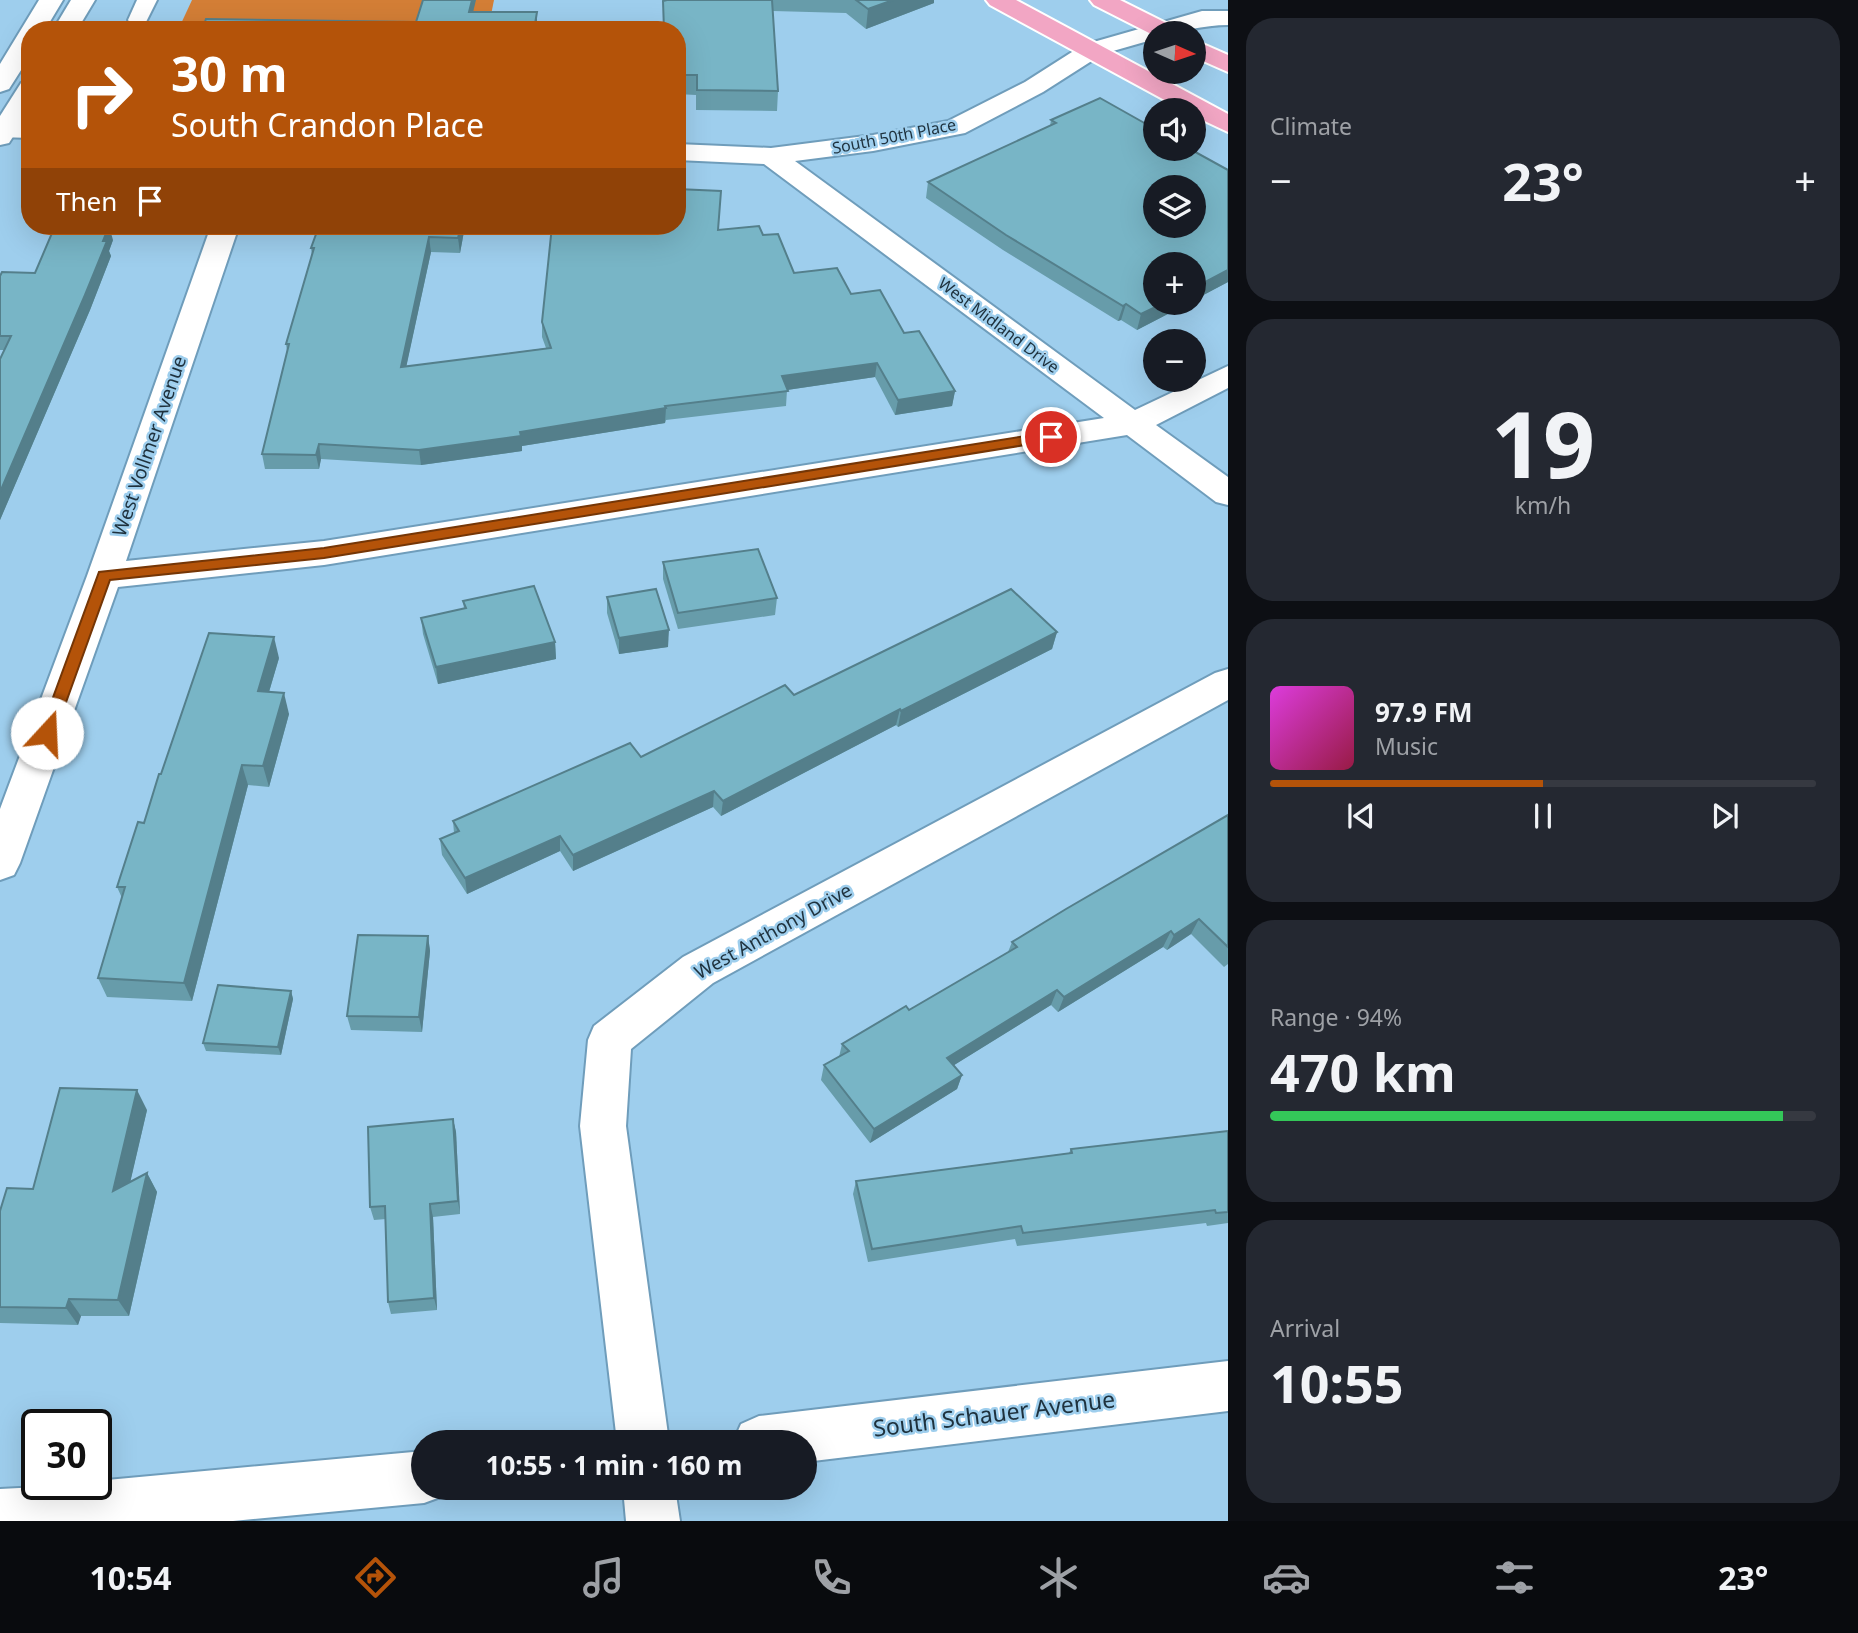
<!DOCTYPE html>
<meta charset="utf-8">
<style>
:root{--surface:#171b24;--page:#242831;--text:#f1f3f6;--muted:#9ea1a6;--line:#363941;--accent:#b45309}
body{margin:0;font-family:"Noto Sans",sans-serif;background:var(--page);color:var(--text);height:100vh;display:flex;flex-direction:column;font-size:26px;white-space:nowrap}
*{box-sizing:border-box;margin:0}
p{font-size:23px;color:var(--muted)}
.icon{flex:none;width:38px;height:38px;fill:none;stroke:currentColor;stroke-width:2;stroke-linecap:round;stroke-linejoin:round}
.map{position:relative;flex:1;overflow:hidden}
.side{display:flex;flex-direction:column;gap:18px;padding:18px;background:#0d0f14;width:630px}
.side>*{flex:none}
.top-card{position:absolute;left:21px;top:21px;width:665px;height:214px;border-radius:28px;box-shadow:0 7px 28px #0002;background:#b45309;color:#fff;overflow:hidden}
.needle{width:46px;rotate:93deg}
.controls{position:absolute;left:1143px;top:21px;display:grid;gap:14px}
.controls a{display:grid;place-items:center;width:63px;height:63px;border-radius:50%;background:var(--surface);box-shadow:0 7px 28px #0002;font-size:35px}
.speed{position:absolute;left:21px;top:1409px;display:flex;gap:14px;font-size:35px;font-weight:700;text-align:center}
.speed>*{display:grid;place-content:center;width:91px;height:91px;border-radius:50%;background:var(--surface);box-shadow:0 7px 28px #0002;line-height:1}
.speed .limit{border:4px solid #111;border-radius:10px;background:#fff;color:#111}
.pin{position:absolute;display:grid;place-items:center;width:60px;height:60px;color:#fff;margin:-30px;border:4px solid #fff;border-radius:50%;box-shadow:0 2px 7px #0007}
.me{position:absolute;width:77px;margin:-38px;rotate:20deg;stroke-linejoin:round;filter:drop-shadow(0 0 5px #0008)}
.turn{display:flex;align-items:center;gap:24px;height:147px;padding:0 35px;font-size:32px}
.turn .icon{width:91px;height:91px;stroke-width:2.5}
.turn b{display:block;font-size:49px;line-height:60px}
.then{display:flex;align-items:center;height:66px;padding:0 35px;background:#0003;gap:14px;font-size:26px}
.big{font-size:52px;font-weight:700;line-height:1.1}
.side .widget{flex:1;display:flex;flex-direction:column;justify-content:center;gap:10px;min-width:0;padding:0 24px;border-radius:28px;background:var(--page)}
.side .dial{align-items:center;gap:0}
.dial b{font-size:91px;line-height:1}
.song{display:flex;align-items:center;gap:21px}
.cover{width:84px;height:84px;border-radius:10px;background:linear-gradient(135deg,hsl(300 70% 55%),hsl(340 70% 35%))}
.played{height:7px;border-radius:4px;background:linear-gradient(90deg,var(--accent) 50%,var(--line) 50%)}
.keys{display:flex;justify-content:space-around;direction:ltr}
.heat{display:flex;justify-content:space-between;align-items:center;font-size:38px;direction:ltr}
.charge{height:10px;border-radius:5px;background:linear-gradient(90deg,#34c759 94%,var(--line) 0)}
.trip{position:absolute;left:411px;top:1430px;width:406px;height:70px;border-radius:35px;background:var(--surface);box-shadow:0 7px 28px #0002;font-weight:700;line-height:70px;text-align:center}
.menu{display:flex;height:112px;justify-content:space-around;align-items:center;background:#090b0e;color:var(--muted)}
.menu .icon{width:49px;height:49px}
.menu .selected{color:var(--accent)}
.menu b{font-size:32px;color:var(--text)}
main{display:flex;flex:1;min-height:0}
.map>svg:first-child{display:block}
.green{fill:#d37e36}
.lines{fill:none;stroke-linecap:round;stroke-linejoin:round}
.service-casing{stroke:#6f9dbb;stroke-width:4}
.minor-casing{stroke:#6f9dbb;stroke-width:4}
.tertiary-casing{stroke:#6f9dbb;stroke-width:4}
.primary-casing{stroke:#fff;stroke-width:4}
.service{fill:#fff;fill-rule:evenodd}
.minor{fill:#fff;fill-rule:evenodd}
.tertiary{fill:#fff;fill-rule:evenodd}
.primary{fill:#f2a6c4;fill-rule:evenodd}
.wall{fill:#679caa}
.shaded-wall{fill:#547f8b}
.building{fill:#78b5c6;stroke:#547f8b;stroke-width:2;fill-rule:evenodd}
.route{fill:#b45309;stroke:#753606;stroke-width:2}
.labels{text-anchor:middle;stroke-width:5;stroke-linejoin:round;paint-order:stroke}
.far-street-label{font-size:16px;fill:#1e313d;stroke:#9eceed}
.street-label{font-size:19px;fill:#1e313d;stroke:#9eceed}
.near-street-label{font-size:23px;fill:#1e313d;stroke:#9eceed}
</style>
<main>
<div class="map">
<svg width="1228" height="1521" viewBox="0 0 1228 1521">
<rect width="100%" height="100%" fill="#9eceed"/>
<polygon class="green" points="192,0 494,0 488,30 179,28"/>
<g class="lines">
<defs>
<polygon id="service" points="137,0 157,0 145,24 131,24 128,20"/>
<g id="minor">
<polygon points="1092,43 1101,45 1104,50 1101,55 1043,92 965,133 873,151 795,161 1135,410 1228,366 1228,388 1156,425 1228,477 1228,505 1216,502 1127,435 324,565 118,587 20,863 14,875 0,880 0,809 87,576 211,226 239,226 126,561 324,541 1104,418 764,164 677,160 677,144 771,148 873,135 948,121 1025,82 1083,45"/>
<polygon points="30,122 30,138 0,137 0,123"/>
<polygon points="1228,669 1228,700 713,983 631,1049 626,1126 669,1442 617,1442 580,1126 588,1040 594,1026 683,957 1215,673"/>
<polygon points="1228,1361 1228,1411 805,1462 805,1442 733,1442 741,1424 759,1416"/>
<polygon points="424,1451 424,1488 446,1488 443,1496 424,1503 233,1521 0,1521 0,1489 96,1484 96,1481"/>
<polygon points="623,1488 675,1488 680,1521 626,1521"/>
</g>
<g id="tertiary">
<polygon points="39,0 63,0 45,30 30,30 30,56 9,89 0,92 0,64"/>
<polygon points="71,0 95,0 77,30 53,30"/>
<path d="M1202,11H1228V25C1203,25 1180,33 1155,33V39L1092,57L1083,55L1080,50L1083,45Z"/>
<polygon points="30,80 30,110 9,143 0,145 0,116 21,83"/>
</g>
<g id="primary">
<polygon points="986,0 1016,0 1228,114 1228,132 1194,116 1194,110 1183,110 990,5"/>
<polygon points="1090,0 1120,0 1176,28 1179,33 1155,33 1155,36 1094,5"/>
<polygon points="1194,40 1228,55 1228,72 1194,57"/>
</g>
</defs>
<use href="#service" class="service-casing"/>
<use href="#minor" class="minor-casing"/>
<use href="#tertiary" class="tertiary-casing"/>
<use href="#primary" class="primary-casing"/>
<use href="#service" class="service"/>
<use href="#minor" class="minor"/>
<use href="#tertiary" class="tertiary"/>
<use href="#primary" class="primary"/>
</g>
<g class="wall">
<polygon points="667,0 934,0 934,3 866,29 846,13 773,11 778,91 777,111 696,110 696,95 677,94 677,30 663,30 663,1"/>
<polygon points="1100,98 1228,282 1194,300 1194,264 1155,303 1189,303 1137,330 1121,320 1118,321 1003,250 926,198 928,182 1050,126 1051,120"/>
<polygon points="465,226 460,253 431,252 406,367 546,348 542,337 542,322 718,230 763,235 794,273 851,294 904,333 955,391 952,406 895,415 875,377 787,390 786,406 666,420 665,423 522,446 522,451 421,465 321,459 319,469 265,469 262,454 287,351 286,344 312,255 311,248"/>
<polygon points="113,240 109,251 111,256 90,310 0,520 0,359 4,350 0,350 0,276 35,273"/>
<polygon points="663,562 777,598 775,615 678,629 663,579"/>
<polygon points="607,597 668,647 619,654 607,613"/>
<polygon points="463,601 555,642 556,659 438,684 423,634 421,618 464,609"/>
<polygon points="1057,632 1052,649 898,727 896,725 721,816 713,807 573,871 560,851 467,894 442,855 440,839 454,833 453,821 641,757 794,695"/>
<polygon points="279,658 269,692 289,714 269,787 248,785 192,1001 107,997 98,978 122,898 117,887 144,823 161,774"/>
<polygon points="1228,815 1228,964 1224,967 1191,934 1167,950 1163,947 1058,1012 1051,1005 954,1065 962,1075 957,1089 870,1143 821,1080 824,1065 839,1057 842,1044 909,1010 1008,952 1012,942"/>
<polygon points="428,936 430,951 422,1032 351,1030 347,1016"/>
<polygon points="291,991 293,999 281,1055 206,1051 203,1043"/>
<polygon points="147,1110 130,1182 147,1173 157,1192 129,1316 81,1316 78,1325 0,1323 0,1211"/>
<polygon points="453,1119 456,1132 460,1214 433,1217 437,1310 391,1314 388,1302 386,1219 374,1220 370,1207"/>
<polygon points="1228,1131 1228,1223 1207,1226 1206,1223 1017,1246 1015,1239 868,1262 853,1194 856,1181 1069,1153 1071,1149"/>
</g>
<g class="shaded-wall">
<polygon points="472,0 476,0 470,25 469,12"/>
<polygon points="893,0 934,0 934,3 866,29 868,9"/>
<polygon points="537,12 537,30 534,30"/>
<polygon points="109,226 113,240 109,251 111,256 90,310 0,520 0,492"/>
<polygon points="461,226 465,226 460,253 458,238"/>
<polygon points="429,237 431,252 403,382 401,367"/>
<polygon points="1228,270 1228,282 1194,300 1194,288"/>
<polygon points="1164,303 1189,303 1137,330 1141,314"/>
<polygon points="1126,304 1121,320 1118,321 1123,306"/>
<polygon points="877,363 875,377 780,391 782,376"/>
<polygon points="955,391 952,406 895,415 898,400"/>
<polygon points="666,408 665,423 522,446 522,451 421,465 419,450 520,432"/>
<polygon points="319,444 321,459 319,469 316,455"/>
<polygon points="669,630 668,647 619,654 619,638"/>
<polygon points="1057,632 1052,649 898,727 901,711"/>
<polygon points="274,637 279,658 263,712 258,691"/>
<polygon points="555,642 556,659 438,684 436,667"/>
<polygon points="284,693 289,714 269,787 263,766"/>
<polygon points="900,709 896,725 721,816 723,801"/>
<polygon points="242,765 248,785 192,1001 184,983"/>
<polygon points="714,791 713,807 573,871 573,855"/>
<polygon points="560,836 560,851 467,894 465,878"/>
<polygon points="1199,919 1191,934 1167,950 1174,935"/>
<polygon points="1171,931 1163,947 1058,1012 1064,997"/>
<polygon points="428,936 430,951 422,1032 419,1017"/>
<polygon points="1057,990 1051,1005 943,1072 947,1058"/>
<polygon points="291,991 293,999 281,1055 278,1047"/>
<polygon points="962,1075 957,1089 870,1143 874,1129"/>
<polygon points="137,1090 147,1110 124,1209 113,1191"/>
<polygon points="453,1119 456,1132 460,1214 458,1201"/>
<polygon points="147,1173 157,1192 129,1316 118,1300"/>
<polygon points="430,1204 433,1217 437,1310 434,1298"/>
<polygon points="69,1299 81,1316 78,1325 66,1308"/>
</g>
<g class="building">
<polygon points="423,0 472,0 469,12 537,12 534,30 202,30 206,19 416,22"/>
<polygon points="667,0 772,0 778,91 697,90 697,75 677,75 677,30 664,30 663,1"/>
<polygon points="856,0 893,0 868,9"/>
<path d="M1100,98L1155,129V149H1190L1228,170V270L1194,288V264H1155V303H1164L1141,314L1126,304L1123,306L1006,235L928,182L1056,123L1051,120ZM1155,187H1194V226H1155Z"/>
<polygon points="677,189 721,191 718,230 759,226 763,235 778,234 794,273 837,268 851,294 880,290 904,333 919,331 955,391 898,400 877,363 782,376 788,391 665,406 666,408 520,432 521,436 419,450 319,444 316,455 262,454 289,344 286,344 314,248 311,248 319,226 461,226 458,238 429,237 401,367 551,348 542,322 552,226 677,226"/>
<polygon points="55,226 109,226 103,241 107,241 85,295 0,492 0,359 11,336 0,336 0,276 2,272 35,273"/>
<polygon points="758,549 777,598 678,613 663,562"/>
<polygon points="534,586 555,642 436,667 421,618 466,608 463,601"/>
<polygon points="656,589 669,630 619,638 607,597"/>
<polygon points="1011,589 1057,632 901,711 900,709 723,801 714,791 573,855 560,836 465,878 440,839 459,831 453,821 630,743 641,757 785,685 794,695"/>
<polygon points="209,633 274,637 258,691 284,693 263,766 242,765 184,983 98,978 125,887 117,887 138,822 144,823 159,774 161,774"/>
<polygon points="1228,815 1228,947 1199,919 1174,935 1171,931 1064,997 1057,990 947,1058 962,1075 874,1129 824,1065 849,1051 842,1044 906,1006 909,1010 1017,947 1012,942 1066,909"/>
<polygon points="358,935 428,936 419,1017 347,1016"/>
<polygon points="218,985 291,991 278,1047 203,1043"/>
<polygon points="60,1088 137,1090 113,1191 147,1173 118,1300 69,1299 66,1308 0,1307 0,1211 7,1188 33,1189"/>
<polygon points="453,1119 458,1201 430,1204 434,1298 388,1302 385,1206 370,1207 368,1127"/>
<polygon points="1228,1131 1228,1212 1216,1213 1215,1210 1023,1233 1021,1226 872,1249 856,1181 1072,1153 1071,1149"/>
</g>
<polygon class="route" points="1051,432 1058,437 1056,440 324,558 110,580 55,733 47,739 40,733 99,572 324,548"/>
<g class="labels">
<g class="far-street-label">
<text transform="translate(894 136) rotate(-11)" y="6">South 50th Place</text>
<text transform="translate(999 325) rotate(37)" y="6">West Midland Drive</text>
</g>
<g class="street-label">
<text transform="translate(149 446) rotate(-71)" y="7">West Vollmer Avenue</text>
<text transform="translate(773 931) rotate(-29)" y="7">West Anthony Drive</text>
</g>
<g class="near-street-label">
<text transform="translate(994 1414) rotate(-7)" y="8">South Schauer Avenue</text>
</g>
</g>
</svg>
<div class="controls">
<a><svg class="needle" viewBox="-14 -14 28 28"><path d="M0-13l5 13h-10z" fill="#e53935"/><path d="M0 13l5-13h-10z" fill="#9ea1a6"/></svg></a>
<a><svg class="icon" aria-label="sound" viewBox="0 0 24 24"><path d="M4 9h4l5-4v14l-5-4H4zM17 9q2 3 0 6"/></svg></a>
<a><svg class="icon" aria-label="layers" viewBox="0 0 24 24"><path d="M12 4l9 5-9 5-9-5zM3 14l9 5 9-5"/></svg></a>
<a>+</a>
<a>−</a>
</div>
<div class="speed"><div class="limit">30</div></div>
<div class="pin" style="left:1051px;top:437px;background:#d93025"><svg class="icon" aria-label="arrive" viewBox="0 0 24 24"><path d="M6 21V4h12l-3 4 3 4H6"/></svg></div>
<svg class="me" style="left:47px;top:733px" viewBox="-20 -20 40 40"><circle r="19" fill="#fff"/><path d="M0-13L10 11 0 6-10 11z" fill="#b45309"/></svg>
<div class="trip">10:55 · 1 min · 160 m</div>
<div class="top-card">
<div class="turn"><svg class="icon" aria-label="right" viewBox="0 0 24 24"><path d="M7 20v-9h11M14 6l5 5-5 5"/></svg><div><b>30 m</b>South Crandon Place</div></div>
<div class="then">Then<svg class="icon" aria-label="arrive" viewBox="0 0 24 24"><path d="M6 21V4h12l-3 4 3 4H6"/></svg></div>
</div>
</div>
<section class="side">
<div class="widget"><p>Climate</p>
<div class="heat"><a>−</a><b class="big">23°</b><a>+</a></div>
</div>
<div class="widget dial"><b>19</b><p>km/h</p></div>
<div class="widget">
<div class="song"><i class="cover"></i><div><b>97.9 FM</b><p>Music</p></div></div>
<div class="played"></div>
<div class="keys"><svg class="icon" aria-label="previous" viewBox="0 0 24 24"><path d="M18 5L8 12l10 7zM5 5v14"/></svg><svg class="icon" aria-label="pause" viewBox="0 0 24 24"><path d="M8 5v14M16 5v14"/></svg><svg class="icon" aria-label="next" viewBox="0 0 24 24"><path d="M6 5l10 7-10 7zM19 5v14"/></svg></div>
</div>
<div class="widget"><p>Range · 94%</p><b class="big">470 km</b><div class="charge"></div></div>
<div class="widget"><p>Arrival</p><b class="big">10:55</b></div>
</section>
</main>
<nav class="menu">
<b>10:54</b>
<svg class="icon selected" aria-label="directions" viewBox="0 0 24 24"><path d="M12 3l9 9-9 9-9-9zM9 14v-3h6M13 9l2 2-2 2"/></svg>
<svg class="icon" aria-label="music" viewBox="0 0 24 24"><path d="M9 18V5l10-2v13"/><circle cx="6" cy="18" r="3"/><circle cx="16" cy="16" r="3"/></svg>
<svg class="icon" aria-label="phone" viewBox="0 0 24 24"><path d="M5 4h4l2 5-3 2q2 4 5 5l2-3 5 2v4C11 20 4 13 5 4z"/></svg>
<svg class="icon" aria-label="climate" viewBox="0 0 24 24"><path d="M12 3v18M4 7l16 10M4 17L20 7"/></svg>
<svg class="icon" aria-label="car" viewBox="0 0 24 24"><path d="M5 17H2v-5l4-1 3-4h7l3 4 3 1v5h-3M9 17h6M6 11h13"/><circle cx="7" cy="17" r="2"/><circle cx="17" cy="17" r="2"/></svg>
<svg class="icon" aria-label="filters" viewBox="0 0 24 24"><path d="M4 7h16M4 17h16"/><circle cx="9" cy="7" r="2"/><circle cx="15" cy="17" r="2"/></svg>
<b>23°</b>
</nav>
